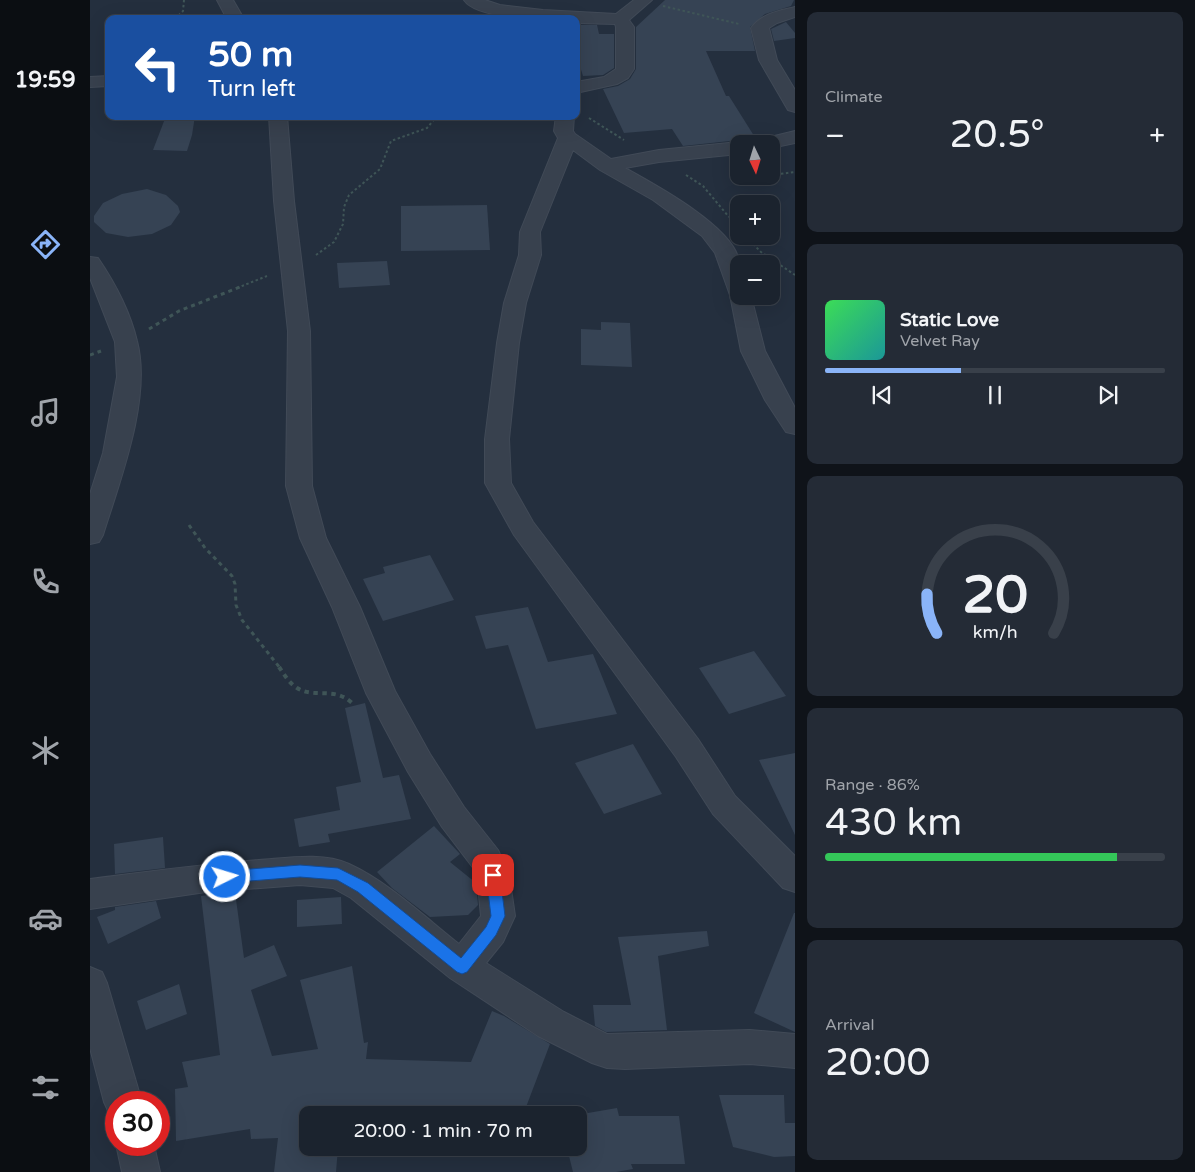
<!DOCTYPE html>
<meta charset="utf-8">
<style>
:root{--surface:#1b232e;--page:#242b36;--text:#f1f3f6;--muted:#a0a4aa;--line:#39404a;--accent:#8ab4f8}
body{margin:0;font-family:"Varela Round",sans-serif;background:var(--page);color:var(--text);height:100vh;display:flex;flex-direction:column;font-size:19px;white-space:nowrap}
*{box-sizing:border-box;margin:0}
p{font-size:16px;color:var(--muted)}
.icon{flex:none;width:28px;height:28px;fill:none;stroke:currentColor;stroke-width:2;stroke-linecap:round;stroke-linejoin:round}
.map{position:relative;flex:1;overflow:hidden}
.sheet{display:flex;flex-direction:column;gap:12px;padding:12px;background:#0f1319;width:400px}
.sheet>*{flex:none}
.guide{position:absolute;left:15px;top:15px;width:475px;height:105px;border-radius:10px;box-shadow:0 5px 20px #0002,0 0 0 1px var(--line);background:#1a4fa0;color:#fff;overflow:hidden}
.needle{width:32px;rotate:176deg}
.buttons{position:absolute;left:640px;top:135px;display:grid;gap:10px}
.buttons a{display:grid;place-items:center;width:50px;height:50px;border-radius:10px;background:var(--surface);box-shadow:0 5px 20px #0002,0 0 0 1px var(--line);font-size:25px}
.speed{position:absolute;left:15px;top:1091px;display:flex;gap:10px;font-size:25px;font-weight:700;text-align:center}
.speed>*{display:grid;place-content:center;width:65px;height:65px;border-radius:50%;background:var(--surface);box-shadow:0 5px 20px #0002,0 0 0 1px var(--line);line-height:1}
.speed .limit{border:8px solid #d22;background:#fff;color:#111}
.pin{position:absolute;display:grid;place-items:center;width:42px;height:42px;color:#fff;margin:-21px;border-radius:10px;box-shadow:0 2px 8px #0006}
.me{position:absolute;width:55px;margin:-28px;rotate:85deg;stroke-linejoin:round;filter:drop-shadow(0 0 4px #0008)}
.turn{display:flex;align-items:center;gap:18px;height:105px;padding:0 20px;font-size:22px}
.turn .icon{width:65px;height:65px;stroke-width:2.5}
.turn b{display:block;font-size:35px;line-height:42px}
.big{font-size:38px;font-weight:600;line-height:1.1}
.sheet .widget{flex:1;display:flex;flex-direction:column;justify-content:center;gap:8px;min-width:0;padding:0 18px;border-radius:10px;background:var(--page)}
.sheet .dial{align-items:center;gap:0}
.dial svg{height:130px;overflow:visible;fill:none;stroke:var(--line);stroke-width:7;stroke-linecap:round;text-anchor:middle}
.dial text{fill:var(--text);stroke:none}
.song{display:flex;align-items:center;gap:15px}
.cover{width:60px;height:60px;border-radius:8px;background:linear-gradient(135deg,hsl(130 70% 55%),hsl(180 70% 35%))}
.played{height:5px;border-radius:2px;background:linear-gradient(90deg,var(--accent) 40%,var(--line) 40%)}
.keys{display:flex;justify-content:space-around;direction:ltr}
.heat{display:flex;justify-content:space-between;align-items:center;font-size:28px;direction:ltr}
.charge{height:8px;border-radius:4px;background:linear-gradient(90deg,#34c759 86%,var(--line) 0)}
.trip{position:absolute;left:209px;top:1106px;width:288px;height:50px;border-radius:10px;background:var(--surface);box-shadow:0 5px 20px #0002,0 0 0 1px var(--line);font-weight:600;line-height:50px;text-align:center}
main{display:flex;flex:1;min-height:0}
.dock{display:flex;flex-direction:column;width:90px;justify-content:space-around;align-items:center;background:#0b0e12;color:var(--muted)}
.dock .icon{width:35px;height:35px}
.dock .current{color:var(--accent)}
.dock b{font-size:22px;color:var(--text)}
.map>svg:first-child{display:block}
.building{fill:#364354}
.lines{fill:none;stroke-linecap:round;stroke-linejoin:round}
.street-casing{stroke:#414a57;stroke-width:2}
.path-far2{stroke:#3f5557;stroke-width:2;stroke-dasharray:2.5 2.5;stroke-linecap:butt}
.path-far1{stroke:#3f5557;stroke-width:3;stroke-dasharray:4 4;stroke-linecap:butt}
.path{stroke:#3f5557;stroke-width:4;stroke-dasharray:4.5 4.5;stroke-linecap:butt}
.street{fill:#38414e;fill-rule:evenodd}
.route{fill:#1a73e8;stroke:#114b97}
</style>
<main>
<nav class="dock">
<b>19:59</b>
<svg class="icon current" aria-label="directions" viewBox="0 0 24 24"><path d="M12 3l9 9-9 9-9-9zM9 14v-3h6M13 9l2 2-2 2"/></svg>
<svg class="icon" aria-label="music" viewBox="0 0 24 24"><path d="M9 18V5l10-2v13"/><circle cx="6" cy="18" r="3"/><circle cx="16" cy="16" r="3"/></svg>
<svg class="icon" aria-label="phone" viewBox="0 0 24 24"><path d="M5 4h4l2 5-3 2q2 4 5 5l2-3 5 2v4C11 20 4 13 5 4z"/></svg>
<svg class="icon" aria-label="climate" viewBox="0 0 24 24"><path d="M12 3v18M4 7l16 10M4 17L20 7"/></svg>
<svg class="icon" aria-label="car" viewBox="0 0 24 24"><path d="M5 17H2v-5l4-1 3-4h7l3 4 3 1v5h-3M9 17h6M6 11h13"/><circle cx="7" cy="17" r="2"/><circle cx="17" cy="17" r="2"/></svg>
<svg class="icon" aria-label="filters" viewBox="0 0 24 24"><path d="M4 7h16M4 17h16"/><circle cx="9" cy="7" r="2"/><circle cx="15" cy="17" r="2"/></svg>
</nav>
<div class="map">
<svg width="705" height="1172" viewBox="0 0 705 1172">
<rect width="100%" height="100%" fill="#242f3e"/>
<g class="building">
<polygon points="575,0 704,0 701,6 675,14 660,27 665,51 616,51 636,96 639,96 666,139 665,142 657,143 649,140 593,146 582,129 534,133 513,89 528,86 540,79 546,69 546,27"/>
<polygon points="696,22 705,33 705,38 684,41 681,29"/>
<polygon points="491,25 507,25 509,34 524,34 524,68 513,75 493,76 488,60"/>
<polygon points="76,116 105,116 102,135 97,151 63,150"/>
<polygon points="57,189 76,195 88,206 90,212 81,225 62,234 38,237 16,233 4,222 4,216 13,203 32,194"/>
<polygon points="397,205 400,250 311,251 311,206"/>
<polygon points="297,261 300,285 249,288 247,263"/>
<polygon points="511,322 540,323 542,367 491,365 491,329 511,330"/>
<polygon points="340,555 364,600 293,621 273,579 295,573 293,567"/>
<polygon points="438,607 458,662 503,654 527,714 446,729 418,645 396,649 385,616"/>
<polygon points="664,651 696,696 639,714 609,668"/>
<polygon points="275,703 293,778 309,775 321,819 238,834 240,842 209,847 204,819 250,810 246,787 271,782 255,708"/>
<polygon points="543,744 572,794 514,814 485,763"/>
<polygon points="705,753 705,835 669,760"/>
<polygon points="344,826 370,854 360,862 386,883 388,905 378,915 340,917 302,888 287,872"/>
<polygon points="73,837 75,868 25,874 24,844"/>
<polygon points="145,892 154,958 184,945 197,976 161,990 182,1056 228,1049 210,980 262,966 274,1043 278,1042 276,1059 381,1062 402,1011 414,1016 460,1044 433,1115 218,1115 218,1148 248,1148 246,1172 184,1172 188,1138 161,1139 160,1129 86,1141 85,1089 98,1087 92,1062 130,1055 111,896"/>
<polygon points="251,897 252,924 207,927 207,900"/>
<polygon points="66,901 71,918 18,944 7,917 25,910 25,907"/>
<polygon points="704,913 705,913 705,1032 664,1013"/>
<polygon points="617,931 619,946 568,956 577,1030 516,1032 505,1026 503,1005 541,1005 528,937"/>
<polygon points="89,984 97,1014 56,1030 47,1001"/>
<polygon points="629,1095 694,1095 695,1123 705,1123 705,1156 684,1157 643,1147"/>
<polygon points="527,1108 529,1116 589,1116 595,1164 541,1164 543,1169 526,1172 483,1172 477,1148 488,1148 488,1126 495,1125 492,1114"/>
</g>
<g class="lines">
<defs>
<g id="street">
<polygon points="127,0 143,0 154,19 137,19"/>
<path d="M374,0H395L410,5L453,10L526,14L544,0H562L539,20L544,27V69L538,78L527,84L486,93V82L514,77L526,69V27L525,24L486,23V19C462,19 388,21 374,0Z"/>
<path d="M705,7V17L687,23L679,28L687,60L705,90V112L698,110L669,60L661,28C672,13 689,11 705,7Z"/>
<polygon points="19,76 19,86 0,87 0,77"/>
<path d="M179,116H197L204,201L220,331L222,486L236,538L270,607L305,691L340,754L374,807L408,850L419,875L425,916L413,942L396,963L474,1012L517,1034L660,1030L705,1034V1068L660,1064L535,1069L517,1068L502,1063L448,1036L360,978L261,898L243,888L210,885L116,892L0,909V879C56,872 113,864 169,860C198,858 233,852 259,864C297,881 336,918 369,944L391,916L387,875L384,869L352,827L318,772L276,693L242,607L210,538L196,486L198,331L184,201Z"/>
<path d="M466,116H484L483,131L485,134L521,159L569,150L649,142L655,144H649V154L569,162L535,168C564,184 646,228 649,262C650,271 649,286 649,296H661L675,351L705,408V434L696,432L675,400L651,351L640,295L625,253L612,236L563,200L510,170L483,150L450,232L451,255L436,303L429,343L419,439L421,483L443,522L608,739L645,796L705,856V892L693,888L623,814L586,757L424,535L395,483V439L407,343L414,303L429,255L430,232L468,138L464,131Z"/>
<polygon points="705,131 705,143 681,148 681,144 666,144 668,140"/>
<path d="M0,257L8,258C25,283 40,311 47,341C62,398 30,480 13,535L9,542L0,544V494L13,453L27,377L25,342L0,278Z"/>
<polygon points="0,967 12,972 17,983 52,1102 26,1102 26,1118 20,1115 14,1102 0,1048"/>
<polygon points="26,1144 64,1145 70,1172 32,1172"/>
</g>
</defs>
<use href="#street" class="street-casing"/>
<g class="path-far2">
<polyline points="573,6 649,24"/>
<polyline points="85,19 93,11 94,0"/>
<polyline points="499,118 534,140"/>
<polyline points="640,172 649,172"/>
<polyline points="596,175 613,186 639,217"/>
<polyline points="681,175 705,172"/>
<polyline points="656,237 671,252 705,275"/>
<polyline points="226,255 244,242 253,224 254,207 259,195 290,169 301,141 337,128 347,116"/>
<polyline points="147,288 177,276"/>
</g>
<g class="path-far1">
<polyline points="59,329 89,311 150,287"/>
<polyline points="0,355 11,351"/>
<polyline points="99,525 115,548 142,576 145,584 146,605 152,620 190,668"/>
</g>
<path class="path" d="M189,667C194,674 199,683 207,688C225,699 244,686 262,703"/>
<use href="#street" class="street"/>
</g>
<polygon class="route" points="210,865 248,868 278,883 371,958 396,927 401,916 396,875 398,871 403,869 408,871 410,875 415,916 406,935 377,972 372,974 367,972 268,892 247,880 210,877 135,883 130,881 128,877 130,872 135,871"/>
</svg>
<div class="buttons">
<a><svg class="needle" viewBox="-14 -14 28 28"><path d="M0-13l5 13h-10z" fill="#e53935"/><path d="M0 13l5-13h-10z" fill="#a0a4aa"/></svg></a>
<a>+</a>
<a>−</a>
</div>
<div class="speed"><div class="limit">30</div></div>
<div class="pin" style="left:403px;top:875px;background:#d93025"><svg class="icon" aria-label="arrive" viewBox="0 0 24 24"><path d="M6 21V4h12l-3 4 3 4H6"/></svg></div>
<svg class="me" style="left:135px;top:877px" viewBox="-20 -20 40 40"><circle r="17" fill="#1a73e8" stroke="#fff" stroke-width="3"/><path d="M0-11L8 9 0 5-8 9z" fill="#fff"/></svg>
<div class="trip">20:00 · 1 min · 70 m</div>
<div class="guide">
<div class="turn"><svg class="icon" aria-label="left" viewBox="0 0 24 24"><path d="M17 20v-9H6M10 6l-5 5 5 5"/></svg><div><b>50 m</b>Turn left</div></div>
</div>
</div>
<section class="sheet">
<div class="widget"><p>Climate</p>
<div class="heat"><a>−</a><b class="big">20.5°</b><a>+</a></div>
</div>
<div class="widget">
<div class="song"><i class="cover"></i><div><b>Static Love</b><p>Velvet Ray</p></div></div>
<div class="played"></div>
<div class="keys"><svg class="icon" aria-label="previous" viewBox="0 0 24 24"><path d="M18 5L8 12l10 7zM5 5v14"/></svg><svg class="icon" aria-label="pause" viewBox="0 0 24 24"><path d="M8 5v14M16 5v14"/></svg><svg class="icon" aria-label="next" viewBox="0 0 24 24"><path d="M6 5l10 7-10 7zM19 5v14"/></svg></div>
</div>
<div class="widget dial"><svg viewBox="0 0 100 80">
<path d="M14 69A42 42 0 1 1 86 69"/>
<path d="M14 69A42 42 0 0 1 8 45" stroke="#8ab4f8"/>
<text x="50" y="56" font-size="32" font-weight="700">20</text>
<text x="50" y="72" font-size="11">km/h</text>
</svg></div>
<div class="widget"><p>Range · 86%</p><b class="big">430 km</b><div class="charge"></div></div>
<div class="widget"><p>Arrival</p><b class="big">20:00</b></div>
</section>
</main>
